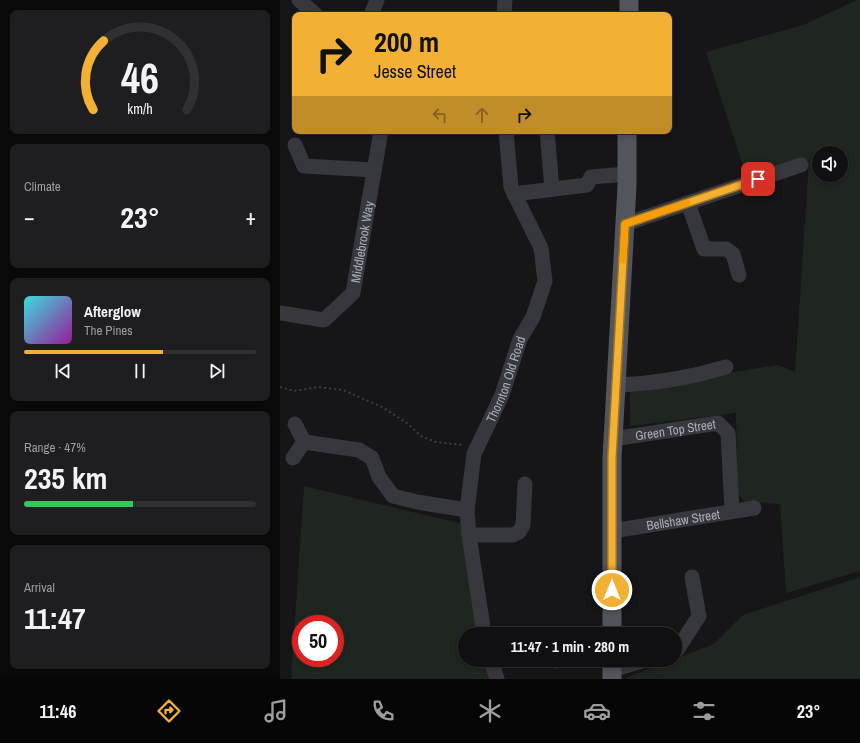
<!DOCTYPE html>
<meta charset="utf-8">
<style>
:root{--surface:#101012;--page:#1e1e20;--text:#f1f3f6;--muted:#9c9d9f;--line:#303032;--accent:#f2b134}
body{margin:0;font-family:"Archivo Narrow",sans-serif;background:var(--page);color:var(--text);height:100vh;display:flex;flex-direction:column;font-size:15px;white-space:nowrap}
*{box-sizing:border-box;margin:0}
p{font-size:13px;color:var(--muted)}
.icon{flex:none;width:22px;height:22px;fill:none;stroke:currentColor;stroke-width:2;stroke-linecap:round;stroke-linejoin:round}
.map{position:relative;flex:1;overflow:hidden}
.details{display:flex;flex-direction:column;gap:10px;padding:10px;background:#09090a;width:280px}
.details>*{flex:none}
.guide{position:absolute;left:12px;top:12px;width:380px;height:122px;border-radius:8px;box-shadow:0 2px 6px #0003,0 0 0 1px var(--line);background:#f2b134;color:#111;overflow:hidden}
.tools{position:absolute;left:532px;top:146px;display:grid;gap:8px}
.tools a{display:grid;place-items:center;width:36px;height:36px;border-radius:50%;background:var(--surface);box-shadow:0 2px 6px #0003,0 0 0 1px var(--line);font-size:20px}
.speed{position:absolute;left:12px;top:615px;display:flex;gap:8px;font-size:20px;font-weight:700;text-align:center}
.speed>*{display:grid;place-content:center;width:52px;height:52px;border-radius:50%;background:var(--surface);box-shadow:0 2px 6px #0003,0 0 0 1px var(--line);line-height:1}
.speed .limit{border:6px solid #d22;background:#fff;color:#111}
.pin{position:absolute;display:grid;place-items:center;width:34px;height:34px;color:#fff;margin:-17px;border-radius:8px;box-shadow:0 2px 6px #0006}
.me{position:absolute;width:44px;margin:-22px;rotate:0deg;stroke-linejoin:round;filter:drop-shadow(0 0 3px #0008)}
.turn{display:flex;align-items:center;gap:14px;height:84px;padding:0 16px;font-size:18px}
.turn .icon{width:52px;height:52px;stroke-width:2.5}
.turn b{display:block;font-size:28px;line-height:34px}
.lanes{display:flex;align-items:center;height:38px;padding:0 16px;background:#0003;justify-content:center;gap:20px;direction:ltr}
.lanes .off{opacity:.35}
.big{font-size:30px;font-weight:700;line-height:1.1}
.details .tile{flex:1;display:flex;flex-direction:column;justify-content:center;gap:6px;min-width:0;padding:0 14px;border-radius:8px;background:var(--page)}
.details .dial{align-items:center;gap:0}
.dial svg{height:104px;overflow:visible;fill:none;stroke:var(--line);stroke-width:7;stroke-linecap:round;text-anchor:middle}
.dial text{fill:var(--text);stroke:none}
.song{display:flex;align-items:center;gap:12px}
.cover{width:48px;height:48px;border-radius:6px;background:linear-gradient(135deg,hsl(180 70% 55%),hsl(300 70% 35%))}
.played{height:4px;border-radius:2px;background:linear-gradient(90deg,var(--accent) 60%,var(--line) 60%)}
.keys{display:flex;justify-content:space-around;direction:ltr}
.heat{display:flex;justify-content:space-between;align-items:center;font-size:22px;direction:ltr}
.charge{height:6px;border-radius:3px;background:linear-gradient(90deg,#34c759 47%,var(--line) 0)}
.trip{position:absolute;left:178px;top:627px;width:224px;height:40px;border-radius:20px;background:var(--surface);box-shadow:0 2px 6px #0003,0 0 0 1px var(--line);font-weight:700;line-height:40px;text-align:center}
.tabs{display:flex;height:64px;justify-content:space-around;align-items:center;background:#060607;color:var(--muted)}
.tabs .icon{width:28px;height:28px}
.tabs .active{color:var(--accent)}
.tabs b{font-size:18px;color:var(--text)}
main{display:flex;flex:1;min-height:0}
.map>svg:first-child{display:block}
.green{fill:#1e261f;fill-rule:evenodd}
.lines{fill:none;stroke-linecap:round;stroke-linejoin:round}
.path{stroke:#3d3f44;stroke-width:2;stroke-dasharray:2 3;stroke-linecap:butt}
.minor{stroke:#37383d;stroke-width:15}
.major{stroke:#53555c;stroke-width:19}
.route-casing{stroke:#9d7322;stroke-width:10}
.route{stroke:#f2b134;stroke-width:7}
.slow{stroke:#f59e0b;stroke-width:7}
.labels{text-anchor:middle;stroke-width:4;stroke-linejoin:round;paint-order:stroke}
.street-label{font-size:13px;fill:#a8adb8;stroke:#111113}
</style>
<main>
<section class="details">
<div class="tile dial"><svg viewBox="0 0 100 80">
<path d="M14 69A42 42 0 1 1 86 69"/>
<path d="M14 69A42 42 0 0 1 22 16" stroke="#f2b134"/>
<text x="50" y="56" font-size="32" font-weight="700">46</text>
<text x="50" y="72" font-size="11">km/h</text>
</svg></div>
<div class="tile"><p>Climate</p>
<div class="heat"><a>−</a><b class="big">23°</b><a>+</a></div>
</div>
<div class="tile">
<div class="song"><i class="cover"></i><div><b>Afterglow</b><p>The Pines</p></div></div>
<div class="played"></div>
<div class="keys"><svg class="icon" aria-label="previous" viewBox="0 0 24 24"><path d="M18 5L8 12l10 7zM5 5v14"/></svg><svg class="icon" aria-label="pause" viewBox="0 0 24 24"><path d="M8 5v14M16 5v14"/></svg><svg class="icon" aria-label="next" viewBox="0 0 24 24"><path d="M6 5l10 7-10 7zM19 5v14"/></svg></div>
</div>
<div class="tile"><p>Range · 47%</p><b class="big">235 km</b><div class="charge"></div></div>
<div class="tile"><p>Arrival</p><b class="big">11:47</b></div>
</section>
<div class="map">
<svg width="580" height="679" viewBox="0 0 580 679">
<rect width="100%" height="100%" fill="#161618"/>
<g class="green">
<path d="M577,0H580V571L506,593L500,504L465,502L457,493L456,413L350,426V388L498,365L515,372L529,160L467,178L426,52L523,25ZM539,153H561V175H539Z"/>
<path d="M24,486L183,524L198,634H185V660H205L211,679H11ZM21,624H55V658H21Z"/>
<polygon points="580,577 580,679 346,679 346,678 391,660 395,660 395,659 434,644 463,615"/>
</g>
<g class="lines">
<polyline class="path" points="0,387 14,391 39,387 63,390 102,407 127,423 141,436 156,442 183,445"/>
<g class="minor">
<polyline points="19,0 36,15"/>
<polyline points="91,15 97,0"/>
<polyline points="224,15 225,0"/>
<polyline points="267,131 272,189"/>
<polyline points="15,145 24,166 94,170"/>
<polyline points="234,194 307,185 311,177 346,174"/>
<polyline points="408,203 424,249 446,249 453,254 459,275"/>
<polyline points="345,224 521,165"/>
<path id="s1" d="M0,313L44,320L73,293L101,131"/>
<path d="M336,385C374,384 409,378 446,367"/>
<polyline points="15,424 24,442"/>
<path id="s2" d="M333,439L438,423L448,433L452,511"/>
<polyline points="13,458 24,442 79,450 92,458 99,477 113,496 137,502 187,510"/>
<path id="s3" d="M332,531L474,508"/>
<polyline points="189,535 233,535 239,532 243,525 245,484"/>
<path id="s4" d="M204,634L189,535L187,510L194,454L222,395L240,339L253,317L265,281L261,248L231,187L226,131"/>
<polyline points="395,651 397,650 419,616 412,577"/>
<polyline points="211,660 217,679"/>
<polyline points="276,660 276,661"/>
<polyline points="332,670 365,660"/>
</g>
<g class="major">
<polyline points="349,15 349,0"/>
<polyline points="332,634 332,458 347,186 347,131"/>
<polyline points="332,679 332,660"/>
</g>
</g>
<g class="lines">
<defs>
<polyline id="route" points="332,590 332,458 345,224 478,179"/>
</defs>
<use href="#route" class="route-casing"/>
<use href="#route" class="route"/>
<polyline class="slow" points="343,260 345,224 407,203"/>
</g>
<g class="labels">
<g class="street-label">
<text dy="5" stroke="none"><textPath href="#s1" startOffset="136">Middlebrook Way</textPath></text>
<text dy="5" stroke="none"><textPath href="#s4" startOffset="263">Thornton Old Road</textPath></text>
<text dy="5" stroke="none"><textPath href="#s2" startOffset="63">Green Top Street</textPath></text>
<text dy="5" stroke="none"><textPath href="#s3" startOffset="72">Bellshaw Street</textPath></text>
</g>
</g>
</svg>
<div class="tools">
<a><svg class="icon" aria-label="sound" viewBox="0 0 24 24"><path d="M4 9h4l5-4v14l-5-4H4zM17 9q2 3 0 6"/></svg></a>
</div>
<div class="speed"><div class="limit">50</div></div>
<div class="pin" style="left:478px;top:179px;background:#d93025"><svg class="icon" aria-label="arrive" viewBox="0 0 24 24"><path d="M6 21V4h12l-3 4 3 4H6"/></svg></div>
<svg class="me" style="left:332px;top:590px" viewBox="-20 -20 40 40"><circle r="17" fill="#f2b134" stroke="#fff" stroke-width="3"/><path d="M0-11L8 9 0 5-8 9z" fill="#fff"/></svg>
<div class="trip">11:47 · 1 min · 280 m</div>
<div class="guide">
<div class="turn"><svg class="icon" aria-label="right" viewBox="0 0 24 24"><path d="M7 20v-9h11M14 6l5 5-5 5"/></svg><div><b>200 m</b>Jesse Street</div></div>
<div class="lanes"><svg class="icon off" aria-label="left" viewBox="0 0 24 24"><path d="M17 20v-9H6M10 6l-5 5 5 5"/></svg><svg class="icon off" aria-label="ahead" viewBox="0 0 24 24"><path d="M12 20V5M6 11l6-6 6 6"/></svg><svg class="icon" aria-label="right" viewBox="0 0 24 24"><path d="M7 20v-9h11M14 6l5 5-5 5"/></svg></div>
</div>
</div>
</main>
<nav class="tabs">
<b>11:46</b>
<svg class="icon active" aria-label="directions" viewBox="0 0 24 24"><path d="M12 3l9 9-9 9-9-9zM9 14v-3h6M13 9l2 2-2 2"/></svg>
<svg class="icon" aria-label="music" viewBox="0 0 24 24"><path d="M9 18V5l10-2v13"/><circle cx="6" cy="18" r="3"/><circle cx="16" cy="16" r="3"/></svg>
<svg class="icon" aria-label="phone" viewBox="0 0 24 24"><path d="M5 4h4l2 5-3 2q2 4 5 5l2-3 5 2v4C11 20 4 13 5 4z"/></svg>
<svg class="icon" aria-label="climate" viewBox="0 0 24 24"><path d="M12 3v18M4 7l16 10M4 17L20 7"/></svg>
<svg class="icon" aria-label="car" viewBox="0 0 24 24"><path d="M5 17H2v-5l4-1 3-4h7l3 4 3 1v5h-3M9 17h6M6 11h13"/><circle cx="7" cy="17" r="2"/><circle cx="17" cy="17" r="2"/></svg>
<svg class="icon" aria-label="filters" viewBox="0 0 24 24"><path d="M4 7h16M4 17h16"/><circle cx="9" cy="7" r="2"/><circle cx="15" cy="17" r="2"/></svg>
<b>23°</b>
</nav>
